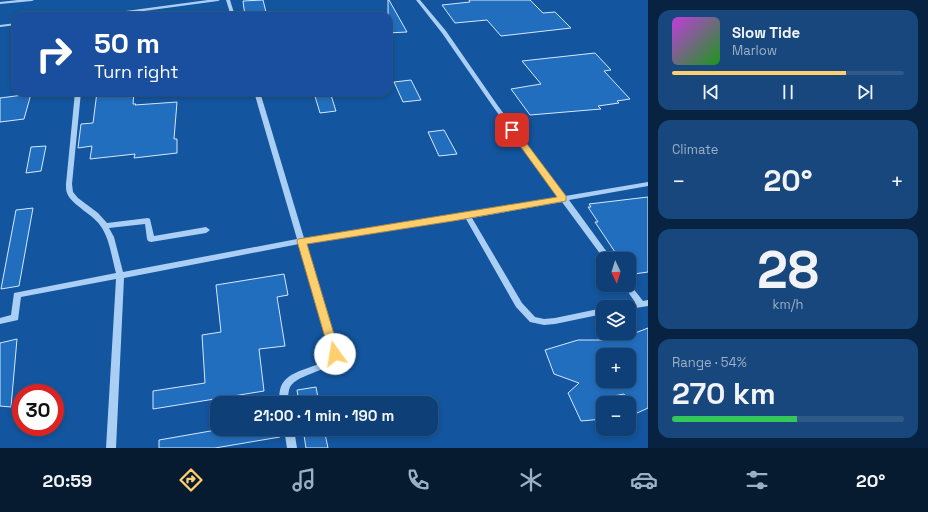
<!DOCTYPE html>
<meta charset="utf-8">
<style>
:root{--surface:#0e4077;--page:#17477c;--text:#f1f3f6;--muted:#9bafc6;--line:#2e5989;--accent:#ffcf6e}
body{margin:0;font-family:"Space Grotesk",sans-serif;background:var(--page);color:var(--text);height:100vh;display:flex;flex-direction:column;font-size:15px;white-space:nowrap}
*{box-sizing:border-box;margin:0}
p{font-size:13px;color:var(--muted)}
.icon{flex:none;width:22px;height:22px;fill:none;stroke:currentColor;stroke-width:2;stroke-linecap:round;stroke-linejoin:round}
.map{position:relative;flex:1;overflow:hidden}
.sheet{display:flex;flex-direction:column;gap:10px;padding:10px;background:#082341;width:280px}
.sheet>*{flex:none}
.hud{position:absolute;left:12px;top:12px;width:380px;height:84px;border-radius:12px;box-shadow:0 2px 6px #0003,0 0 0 1px var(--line);background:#1a4fa0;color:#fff;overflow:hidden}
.needle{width:26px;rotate:176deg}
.controls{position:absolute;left:596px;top:252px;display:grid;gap:8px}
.controls a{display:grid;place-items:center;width:40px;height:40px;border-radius:8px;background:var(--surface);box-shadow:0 2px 6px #0003,0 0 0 1px var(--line);font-size:20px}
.speed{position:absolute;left:12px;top:384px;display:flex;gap:8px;font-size:20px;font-weight:700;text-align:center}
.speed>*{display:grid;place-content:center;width:52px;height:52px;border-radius:50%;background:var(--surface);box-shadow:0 2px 6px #0003,0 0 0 1px var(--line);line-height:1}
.speed .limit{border:6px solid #d22;background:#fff;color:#111}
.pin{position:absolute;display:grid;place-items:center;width:34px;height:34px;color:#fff;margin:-17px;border-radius:8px;box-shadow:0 2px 6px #0006}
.me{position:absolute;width:44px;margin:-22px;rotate:347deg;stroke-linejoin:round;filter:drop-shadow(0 0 3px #0008)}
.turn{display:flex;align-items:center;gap:14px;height:84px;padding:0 16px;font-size:18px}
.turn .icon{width:52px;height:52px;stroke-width:2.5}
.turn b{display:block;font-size:28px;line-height:34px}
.big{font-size:30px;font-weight:700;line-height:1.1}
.sheet .widget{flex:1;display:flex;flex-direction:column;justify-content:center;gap:6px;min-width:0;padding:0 14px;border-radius:12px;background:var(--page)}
.sheet .dial{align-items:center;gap:0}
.dial b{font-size:52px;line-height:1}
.song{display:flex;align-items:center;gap:12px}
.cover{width:48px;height:48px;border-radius:6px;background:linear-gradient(135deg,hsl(290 70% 55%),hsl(120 70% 35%))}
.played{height:4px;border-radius:2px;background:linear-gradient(90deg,var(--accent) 75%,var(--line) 75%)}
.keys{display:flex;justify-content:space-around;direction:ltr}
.heat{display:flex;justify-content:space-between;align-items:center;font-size:22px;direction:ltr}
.charge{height:6px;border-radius:3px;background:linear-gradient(90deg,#34c759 54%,var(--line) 0)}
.trip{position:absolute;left:210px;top:396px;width:228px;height:40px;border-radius:12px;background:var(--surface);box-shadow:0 2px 6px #0003,0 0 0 1px var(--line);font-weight:700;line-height:40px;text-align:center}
.tab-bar{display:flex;height:64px;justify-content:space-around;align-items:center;background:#061a30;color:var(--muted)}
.tab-bar .icon{width:28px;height:28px}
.tab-bar .selected{color:var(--accent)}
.tab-bar b{font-size:18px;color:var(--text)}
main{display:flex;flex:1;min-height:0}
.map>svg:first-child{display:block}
.building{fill:#226ebe;stroke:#d4e8fd;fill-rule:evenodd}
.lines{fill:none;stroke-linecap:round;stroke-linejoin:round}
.minor{fill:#abcff4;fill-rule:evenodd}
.route{fill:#ffcf6e;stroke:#a68748}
</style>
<main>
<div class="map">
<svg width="648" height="448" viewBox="0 0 648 448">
<rect width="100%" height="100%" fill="#13569f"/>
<g class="building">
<polygon points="263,0 267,16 245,16 243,1"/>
<polygon points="388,0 389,0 407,32 388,33"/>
<polygon points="469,0 530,0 543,13 555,12 571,28 501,36 487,20 455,23 442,5 470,2"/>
<polygon points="595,53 611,70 604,71 630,99 617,101 619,103 598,106 601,109 530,115 511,89 541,84 522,61"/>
<polygon points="411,80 421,100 403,102 394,82"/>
<polygon points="97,92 134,92 133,104 136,104 135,105 177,102 174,139 177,139 177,153 134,158 135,154 90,159 92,146 78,148 81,124 93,123"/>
<polygon points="330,92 336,111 320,113 314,93"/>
<polygon points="31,94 24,119 0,122 0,98"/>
<polygon points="444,130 457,154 439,156 428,132"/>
<polygon points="46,146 41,171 26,173 31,147"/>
<polygon points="648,197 648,272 634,274 629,267 629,259 619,258 595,222 598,222 588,207 591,207 589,204"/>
<polygon points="33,208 19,286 1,289 16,210"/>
<polygon points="284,274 288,295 277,297 285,346 259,349 264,391 153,409 153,391 205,383 202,335 221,332 216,285"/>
<path d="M648,328V408L635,414L624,394L603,398V419L581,421L568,393L579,383L554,374L545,350L578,340H617ZM603,355H629V381H603Z"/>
<polygon points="17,339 11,407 0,406 0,343"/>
<polygon points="316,387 319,403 299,403 297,390"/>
<polygon points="222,429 279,429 280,437 215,448 159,448 159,440"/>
<polygon points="303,429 324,429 328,448 306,448"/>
</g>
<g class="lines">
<g class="minor">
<polygon points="18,0 34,0 32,1 0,4 0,2"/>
<polygon points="208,0 220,0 218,1 107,16 94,16 96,15"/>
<polygon points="226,0 230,0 235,16 231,16"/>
<path d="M416,0H420L446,31L498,106L565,196L648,182V186L569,200L612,259H604L562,202L472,218L522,303L535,317L544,319L555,318L603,308V314L555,324L544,325L530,322L516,307L466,219L306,243L339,354C329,375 293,373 289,390C288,394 288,399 288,403H280C279,399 279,394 280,390C284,373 302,371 316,365C322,362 326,358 331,353L299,244L124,278L116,448H106L116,279L21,297L18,320L0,324V318L11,315L14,293L116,273C112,259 110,241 102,228C94,214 72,206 67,193C66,191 66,187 66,184L75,92H81L72,184L73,192L78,198L98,213L107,223L148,218L150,219L154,236L206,227L210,230L206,233L151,242L148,241L147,239L145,224L109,228L114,237L123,272L297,239L254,92H260L304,238L468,214L559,197L494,108L442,33Z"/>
<polygon points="16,23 16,25 0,27 0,25"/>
<polygon points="629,283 643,301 648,300 648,306 629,309 629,307 620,307 621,305 635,302 623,285 629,285"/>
<polygon points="284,429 294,429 297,448 287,448"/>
</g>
</g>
<polygon class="route" points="510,128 515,128 566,196 566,201 453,221 307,244 340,354 338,358 335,359 331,358 297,241 298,239 557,197 510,132"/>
</svg>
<div class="controls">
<a><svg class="needle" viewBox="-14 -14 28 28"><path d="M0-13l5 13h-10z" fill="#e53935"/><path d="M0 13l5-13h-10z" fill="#9bafc6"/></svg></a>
<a><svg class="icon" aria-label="layers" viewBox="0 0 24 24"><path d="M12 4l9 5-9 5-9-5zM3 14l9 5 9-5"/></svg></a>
<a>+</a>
<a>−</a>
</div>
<div class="speed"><div class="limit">30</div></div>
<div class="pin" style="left:512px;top:130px;background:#d93025"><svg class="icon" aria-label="arrive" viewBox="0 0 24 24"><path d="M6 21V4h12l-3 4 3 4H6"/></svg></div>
<svg class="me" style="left:335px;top:354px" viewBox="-20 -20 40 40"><circle r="19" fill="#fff"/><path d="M0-13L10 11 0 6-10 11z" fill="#ffcf6e"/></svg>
<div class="trip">21:00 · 1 min · 190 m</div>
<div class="hud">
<div class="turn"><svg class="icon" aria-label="right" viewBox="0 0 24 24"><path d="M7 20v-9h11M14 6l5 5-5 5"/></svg><div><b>50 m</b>Turn right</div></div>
</div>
</div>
<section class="sheet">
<div class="widget">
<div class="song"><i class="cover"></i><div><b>Slow Tide</b><p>Marlow</p></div></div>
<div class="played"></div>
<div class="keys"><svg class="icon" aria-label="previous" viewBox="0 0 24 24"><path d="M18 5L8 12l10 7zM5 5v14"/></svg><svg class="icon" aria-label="pause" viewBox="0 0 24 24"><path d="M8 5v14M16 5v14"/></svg><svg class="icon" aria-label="next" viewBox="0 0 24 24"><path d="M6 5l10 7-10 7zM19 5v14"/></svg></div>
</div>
<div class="widget"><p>Climate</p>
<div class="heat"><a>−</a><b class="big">20°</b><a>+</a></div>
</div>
<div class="widget dial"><b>28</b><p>km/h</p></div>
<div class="widget"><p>Range · 54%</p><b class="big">270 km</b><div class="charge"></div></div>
</section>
</main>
<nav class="tab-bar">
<b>20:59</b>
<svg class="icon selected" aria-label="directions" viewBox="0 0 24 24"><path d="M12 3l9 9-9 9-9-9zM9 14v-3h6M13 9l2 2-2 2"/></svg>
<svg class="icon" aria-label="music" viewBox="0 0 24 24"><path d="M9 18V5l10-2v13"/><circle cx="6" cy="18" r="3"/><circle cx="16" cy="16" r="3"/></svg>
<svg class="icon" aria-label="phone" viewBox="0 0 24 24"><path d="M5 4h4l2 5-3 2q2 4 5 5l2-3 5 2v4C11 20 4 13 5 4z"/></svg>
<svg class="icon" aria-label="climate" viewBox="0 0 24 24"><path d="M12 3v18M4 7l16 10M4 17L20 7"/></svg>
<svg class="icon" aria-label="car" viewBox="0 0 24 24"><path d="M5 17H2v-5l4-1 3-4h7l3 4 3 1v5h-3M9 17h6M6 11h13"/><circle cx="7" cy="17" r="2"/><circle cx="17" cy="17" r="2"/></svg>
<svg class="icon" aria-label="filters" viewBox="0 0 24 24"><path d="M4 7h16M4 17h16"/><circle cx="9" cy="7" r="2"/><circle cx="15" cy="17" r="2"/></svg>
<b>20°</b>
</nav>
